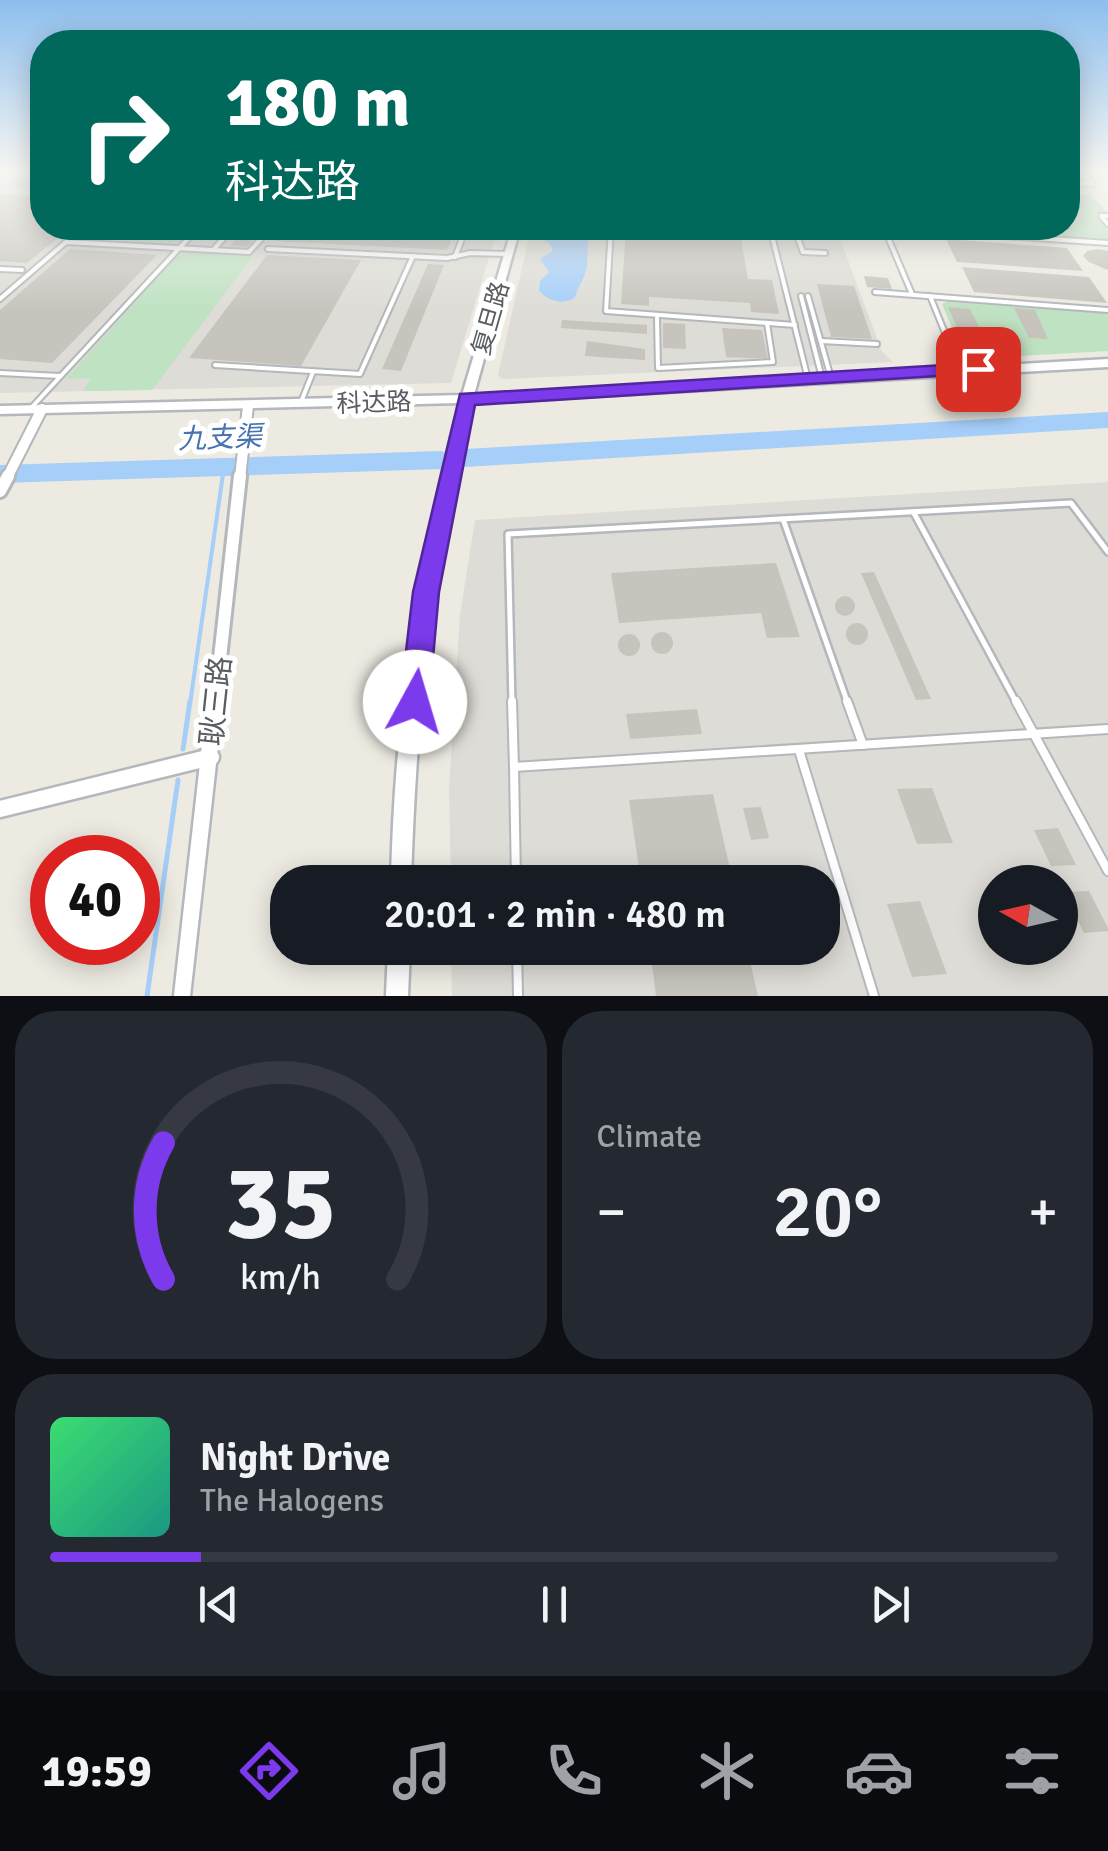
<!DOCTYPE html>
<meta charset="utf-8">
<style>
:root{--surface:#171b24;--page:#242831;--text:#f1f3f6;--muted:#9ea1a6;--line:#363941;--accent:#7c3aed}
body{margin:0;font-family:Signika,"Noto Sans SC",sans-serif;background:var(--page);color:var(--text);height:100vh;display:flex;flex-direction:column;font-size:38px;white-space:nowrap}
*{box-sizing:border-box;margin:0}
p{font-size:32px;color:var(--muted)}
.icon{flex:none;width:55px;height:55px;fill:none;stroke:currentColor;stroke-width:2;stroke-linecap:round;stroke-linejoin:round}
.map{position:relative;height:996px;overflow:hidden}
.side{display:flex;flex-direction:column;gap:15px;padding:15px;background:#0d0f14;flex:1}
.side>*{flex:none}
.hud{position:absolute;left:30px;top:30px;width:1050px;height:210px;border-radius:40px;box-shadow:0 5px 25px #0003;background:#00695c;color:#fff;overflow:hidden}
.needle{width:65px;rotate:278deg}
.buttons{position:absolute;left:978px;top:865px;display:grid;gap:20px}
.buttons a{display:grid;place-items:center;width:100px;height:100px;border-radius:50%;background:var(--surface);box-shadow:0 5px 25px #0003;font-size:50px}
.speed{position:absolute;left:30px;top:835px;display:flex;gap:20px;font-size:50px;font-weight:700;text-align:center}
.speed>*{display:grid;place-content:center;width:130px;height:130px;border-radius:50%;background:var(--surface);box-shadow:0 5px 25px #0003;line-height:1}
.speed .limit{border:15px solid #d22;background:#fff;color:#111}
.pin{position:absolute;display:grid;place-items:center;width:85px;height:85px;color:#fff;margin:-42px;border-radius:20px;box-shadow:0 5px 15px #0006}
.me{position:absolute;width:110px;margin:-55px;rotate:6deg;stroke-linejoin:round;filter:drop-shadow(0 0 8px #0008)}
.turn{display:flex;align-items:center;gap:35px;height:210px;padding:0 30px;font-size:45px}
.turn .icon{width:130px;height:130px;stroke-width:2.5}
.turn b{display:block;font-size:70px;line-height:85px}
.big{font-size:75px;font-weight:600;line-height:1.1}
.side .tile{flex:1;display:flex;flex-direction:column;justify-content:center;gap:15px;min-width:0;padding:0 35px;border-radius:40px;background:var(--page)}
.side .dial{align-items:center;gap:0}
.dial svg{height:260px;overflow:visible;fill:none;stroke:var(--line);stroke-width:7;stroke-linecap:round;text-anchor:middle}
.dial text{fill:var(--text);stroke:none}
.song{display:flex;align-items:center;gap:30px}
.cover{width:120px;height:120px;border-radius:15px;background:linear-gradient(135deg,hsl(140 70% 55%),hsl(170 70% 35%))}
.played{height:10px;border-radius:5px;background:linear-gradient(90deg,var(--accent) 15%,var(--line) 15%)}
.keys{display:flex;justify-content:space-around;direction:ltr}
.heat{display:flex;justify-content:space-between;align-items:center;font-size:55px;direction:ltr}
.side .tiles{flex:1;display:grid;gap:15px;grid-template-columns:1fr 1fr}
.tile:last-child{grid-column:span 2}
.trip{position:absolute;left:270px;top:865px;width:570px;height:100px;border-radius:40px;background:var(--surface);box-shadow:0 5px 25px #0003;font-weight:600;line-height:100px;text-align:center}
.dock{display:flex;height:160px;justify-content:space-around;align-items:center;background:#090b0e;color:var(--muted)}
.dock .icon{width:70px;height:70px}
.dock .current{color:var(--accent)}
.dock b{font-size:45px;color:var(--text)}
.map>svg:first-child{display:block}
.industrial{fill:#dddcd6;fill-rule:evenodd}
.green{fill:#bfe2c2}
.water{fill:#a5cef8}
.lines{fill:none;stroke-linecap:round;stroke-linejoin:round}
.stream-far1{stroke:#a5cef8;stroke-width:4}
.stream{stroke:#a5cef8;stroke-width:5}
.river{fill:#a5cef8;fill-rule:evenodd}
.building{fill:#c7c4be}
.service-far2-casing{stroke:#b4b7bb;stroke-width:8}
.service-far1-casing{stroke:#b4b7bb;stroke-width:10}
.service-casing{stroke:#b4b7bb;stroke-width:12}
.minor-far2-casing{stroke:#b4b7bb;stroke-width:14}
.minor-far1-casing{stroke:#b4b7bb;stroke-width:18}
.minor-casing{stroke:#b4b7bb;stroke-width:21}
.tertiary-casing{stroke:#b4b7bb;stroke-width:5}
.service-far2{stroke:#fff;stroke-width:4}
.service-far1{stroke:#fff;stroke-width:5}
.service{stroke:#fff;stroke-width:8}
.minor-far2{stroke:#fff;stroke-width:10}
.minor-far1{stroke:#fff;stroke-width:12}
.minor{stroke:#fff;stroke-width:16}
.tertiary{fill:#fff;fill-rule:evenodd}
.route{fill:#7c3aed;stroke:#51269a;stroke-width:2.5}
.labels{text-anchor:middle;stroke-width:10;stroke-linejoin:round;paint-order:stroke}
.street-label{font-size:25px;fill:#5a5d61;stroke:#fff}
.water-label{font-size:28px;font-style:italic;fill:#4774b1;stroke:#fff}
.near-street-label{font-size:30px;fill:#5a5d61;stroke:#fff}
</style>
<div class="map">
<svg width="1108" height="996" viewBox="0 0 1108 996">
<rect width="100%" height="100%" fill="#eceae1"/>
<g class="industrial">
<polygon points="0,171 42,171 42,228 498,228 451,383 0,393"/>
<polygon points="531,228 836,228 882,352 893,362 502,379 498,375"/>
<path d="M1108,482V996H452L451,948H822V882H451L449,788L460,615L475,520ZM995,882H1060V948H995Z"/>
</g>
<g class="green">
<polygon points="1068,194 1091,195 1108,213 1095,214 1108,230 1108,241 917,228 1068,228"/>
<polygon points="78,228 192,228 180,240 169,244 69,235"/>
<polygon points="189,252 253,256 152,390 83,391 91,378 66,379 176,257"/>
<polygon points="950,300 1108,312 1108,351 965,359 942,304"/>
</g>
<path class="water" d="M551,228H591C587,238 588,252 587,266C586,276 578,286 575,297C564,306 547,301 539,290L540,281L549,272L540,259L553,251L550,244L539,237Z"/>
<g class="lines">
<polyline class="stream-far1" points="190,704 224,467"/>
<g class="stream">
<polyline points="183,749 190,701"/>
<polyline points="147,996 178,780"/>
</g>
<g class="river">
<polygon points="1108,412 1108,428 465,467 453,458 465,449"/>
<polygon points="442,451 454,460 442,469 0,483 0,465"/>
</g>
</g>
<g class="building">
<polygon points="29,171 42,171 42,188 7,186"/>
<polygon points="0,194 42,197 42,228 70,228 27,263 0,261"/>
<polygon points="245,228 263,228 247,247 230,246"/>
<polygon points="284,228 456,228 447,250 274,241"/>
<polygon points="626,228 739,228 748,279 772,280 779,314 751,312 750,303 649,297 649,306 621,304"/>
<polygon points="946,239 1067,248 1083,271 957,262"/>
<polygon points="70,249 157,255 52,363 0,359 0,310"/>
<polygon points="1098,249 1108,251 1108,270 1089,262 1083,256 1087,251"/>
<polygon points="267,255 361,260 301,366 189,358"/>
<polygon points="428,264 444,265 401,371 382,369"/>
<polygon points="962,267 1089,277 1107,303 974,292"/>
<polygon points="864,276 888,278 892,289 867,287"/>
<polygon points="817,284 854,286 872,339 831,337"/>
<polygon points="948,307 970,309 989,348 958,346 952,331 959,332"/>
<polygon points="1014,308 1035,310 1048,339 1029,338"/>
<polygon points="562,320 647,325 647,334 561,328"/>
<polygon points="663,323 685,324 686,349 663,348"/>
<polygon points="722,328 762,330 768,359 726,357"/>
<polygon points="587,341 645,349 645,360 585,356"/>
<polygon points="776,563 800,637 767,638 761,613 619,623 611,573"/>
<polygon points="874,572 931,699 916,700 861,573"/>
<circle cx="845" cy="606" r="10"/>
<circle cx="857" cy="634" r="11"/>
<circle cx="662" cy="643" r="11"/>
<circle cx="629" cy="645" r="11"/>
<polygon points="697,709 702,734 630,739 626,714"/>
<polygon points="932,788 953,843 917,844 897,789"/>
<polygon points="713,794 733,882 641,882 629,800"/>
<polygon points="761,807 769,838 751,840 743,808"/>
<polygon points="1058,828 1076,865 1051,866 1034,830"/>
<polygon points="1089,891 1108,928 1108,931 1084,933 1064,892"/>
<polygon points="920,901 947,974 912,977 887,904"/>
<polygon points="650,948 747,948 758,996 656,996"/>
</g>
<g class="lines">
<defs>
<g id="service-far2">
<polyline points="1068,183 1093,184 1080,171"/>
<polyline points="1108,216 1101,216 1108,224"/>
<polyline points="611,228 606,311 795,325"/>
<polyline points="770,228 808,379"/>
<polyline points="884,228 1108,243"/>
<polyline points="884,228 912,294"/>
<polyline points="771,230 796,233 803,252 825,253"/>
<polyline points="268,249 447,258 470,253 508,254"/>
<polyline points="213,250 233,228"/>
<polyline points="455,257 466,228"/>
<polyline points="0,269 22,270"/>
<polyline points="875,292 1108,310"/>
<polyline points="801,296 822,378"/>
<polyline points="808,296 831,378"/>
<polyline points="930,296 960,370"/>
<polyline points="0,299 66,242 249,252 271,228"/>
<polyline points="657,318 658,368 773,362 767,323"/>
<polyline points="821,341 877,344"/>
<polyline points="215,365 360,374 413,256"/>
<polyline points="0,373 60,376"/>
<polyline points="301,402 313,372"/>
<polyline points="32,407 198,228"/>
</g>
<g id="service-far1">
<polyline points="914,513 1017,704"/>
<polyline points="783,519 848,704"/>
<polyline points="512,704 508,534 1071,503 1108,552"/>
</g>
<g id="service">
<polyline points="512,701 514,767"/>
<polyline points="847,701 863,745"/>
<polyline points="1016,701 1108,871"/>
<polyline points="799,750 874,996"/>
<polyline points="516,882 514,767 1108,729"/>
<polyline points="517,948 518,996"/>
</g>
<g id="minor-far2">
<polyline points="7,478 42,409"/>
<polyline points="240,478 248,406"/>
</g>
<g id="minor-far1">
<polyline points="0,491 8,476"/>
<polyline points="215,704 240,476"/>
</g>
<g id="minor">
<polyline points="0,809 211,757"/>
<polyline points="182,996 215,701"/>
</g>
<g id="tertiary">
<path d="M512,228H520L474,395L1108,359V367L472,403C431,560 416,721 411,882H391C394,724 418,556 460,403L0,414V406L462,395Z"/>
<polygon points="388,948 410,948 408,996 386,996"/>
</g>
</defs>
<use href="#service-far2" class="service-far2-casing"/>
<use href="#service-far1" class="service-far1-casing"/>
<use href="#service" class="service-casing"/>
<use href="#minor-far2" class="minor-far2-casing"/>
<use href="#minor-far1" class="minor-far1-casing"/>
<use href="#minor" class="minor-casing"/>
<use href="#tertiary" class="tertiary-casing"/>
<use href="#service-far2" class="service-far2"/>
<use href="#service-far1" class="service-far1"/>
<use href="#service" class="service"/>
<use href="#minor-far2" class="minor-far2"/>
<use href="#minor-far1" class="minor-far1"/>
<use href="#minor" class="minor"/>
<use href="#tertiary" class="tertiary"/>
</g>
<linearGradient id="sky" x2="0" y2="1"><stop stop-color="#8dbeee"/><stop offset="0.55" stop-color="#f6f6f2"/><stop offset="1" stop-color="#f6f6f2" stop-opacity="0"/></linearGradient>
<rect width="1108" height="311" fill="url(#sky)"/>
<polygon class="route" points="978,363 985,365 985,373 475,405 439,592 429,702 425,712 415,716 405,712 400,702 413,592 460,394"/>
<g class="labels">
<g class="street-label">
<text transform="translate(490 318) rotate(-74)" y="9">复旦路</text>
<text transform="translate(374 402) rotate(-2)" y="9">科达路</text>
</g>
<g class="water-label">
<text transform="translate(220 437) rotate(-2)" y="10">九支渠</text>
</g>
<g class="near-street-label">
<text transform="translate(216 701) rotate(-84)" y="10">耿三路</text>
</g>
</g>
</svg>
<div class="buttons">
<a><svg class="needle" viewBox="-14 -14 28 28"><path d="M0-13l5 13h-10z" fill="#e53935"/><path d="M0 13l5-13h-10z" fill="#9ea1a6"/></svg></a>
</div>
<div class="speed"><div class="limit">40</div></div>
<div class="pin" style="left:978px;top:369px;background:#d93025"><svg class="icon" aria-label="arrive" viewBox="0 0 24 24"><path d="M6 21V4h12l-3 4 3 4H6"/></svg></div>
<svg class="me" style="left:415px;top:702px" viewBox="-20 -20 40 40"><circle r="19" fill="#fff"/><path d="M0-13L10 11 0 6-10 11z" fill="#7c3aed"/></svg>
<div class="trip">20:01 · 2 min · 480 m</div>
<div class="hud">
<div class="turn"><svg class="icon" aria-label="right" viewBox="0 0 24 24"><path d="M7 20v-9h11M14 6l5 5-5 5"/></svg><div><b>180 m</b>科达路</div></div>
</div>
</div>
<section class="side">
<div class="tiles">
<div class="tile dial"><svg viewBox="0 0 100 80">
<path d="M14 69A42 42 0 1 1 86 69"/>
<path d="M14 69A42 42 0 0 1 14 27" stroke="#7c3aed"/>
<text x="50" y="56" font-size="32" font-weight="700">35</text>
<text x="50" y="72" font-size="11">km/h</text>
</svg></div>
<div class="tile"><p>Climate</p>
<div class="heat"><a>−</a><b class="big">20°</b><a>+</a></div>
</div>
<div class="tile">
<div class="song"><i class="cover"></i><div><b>Night Drive</b><p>The Halogens</p></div></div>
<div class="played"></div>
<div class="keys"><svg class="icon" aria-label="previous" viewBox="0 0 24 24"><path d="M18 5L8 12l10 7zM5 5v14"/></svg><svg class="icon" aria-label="pause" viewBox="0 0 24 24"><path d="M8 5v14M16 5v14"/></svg><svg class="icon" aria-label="next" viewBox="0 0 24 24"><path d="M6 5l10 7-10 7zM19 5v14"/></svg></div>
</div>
</div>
</section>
<nav class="dock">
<b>19:59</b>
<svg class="icon current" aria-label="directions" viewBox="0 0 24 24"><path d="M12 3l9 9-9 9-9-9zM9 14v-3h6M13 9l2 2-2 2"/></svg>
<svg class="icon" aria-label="music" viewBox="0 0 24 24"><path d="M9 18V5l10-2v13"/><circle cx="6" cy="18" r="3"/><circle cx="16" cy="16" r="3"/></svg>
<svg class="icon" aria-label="phone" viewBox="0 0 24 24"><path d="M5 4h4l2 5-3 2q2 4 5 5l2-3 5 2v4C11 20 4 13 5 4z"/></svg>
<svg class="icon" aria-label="climate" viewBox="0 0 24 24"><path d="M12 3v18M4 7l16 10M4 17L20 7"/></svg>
<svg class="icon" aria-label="car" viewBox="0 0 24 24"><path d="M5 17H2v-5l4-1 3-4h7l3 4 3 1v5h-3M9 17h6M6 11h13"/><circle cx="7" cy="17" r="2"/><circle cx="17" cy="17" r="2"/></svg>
<svg class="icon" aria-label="filters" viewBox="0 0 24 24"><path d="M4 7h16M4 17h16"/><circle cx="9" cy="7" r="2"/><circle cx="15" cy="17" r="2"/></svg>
</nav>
